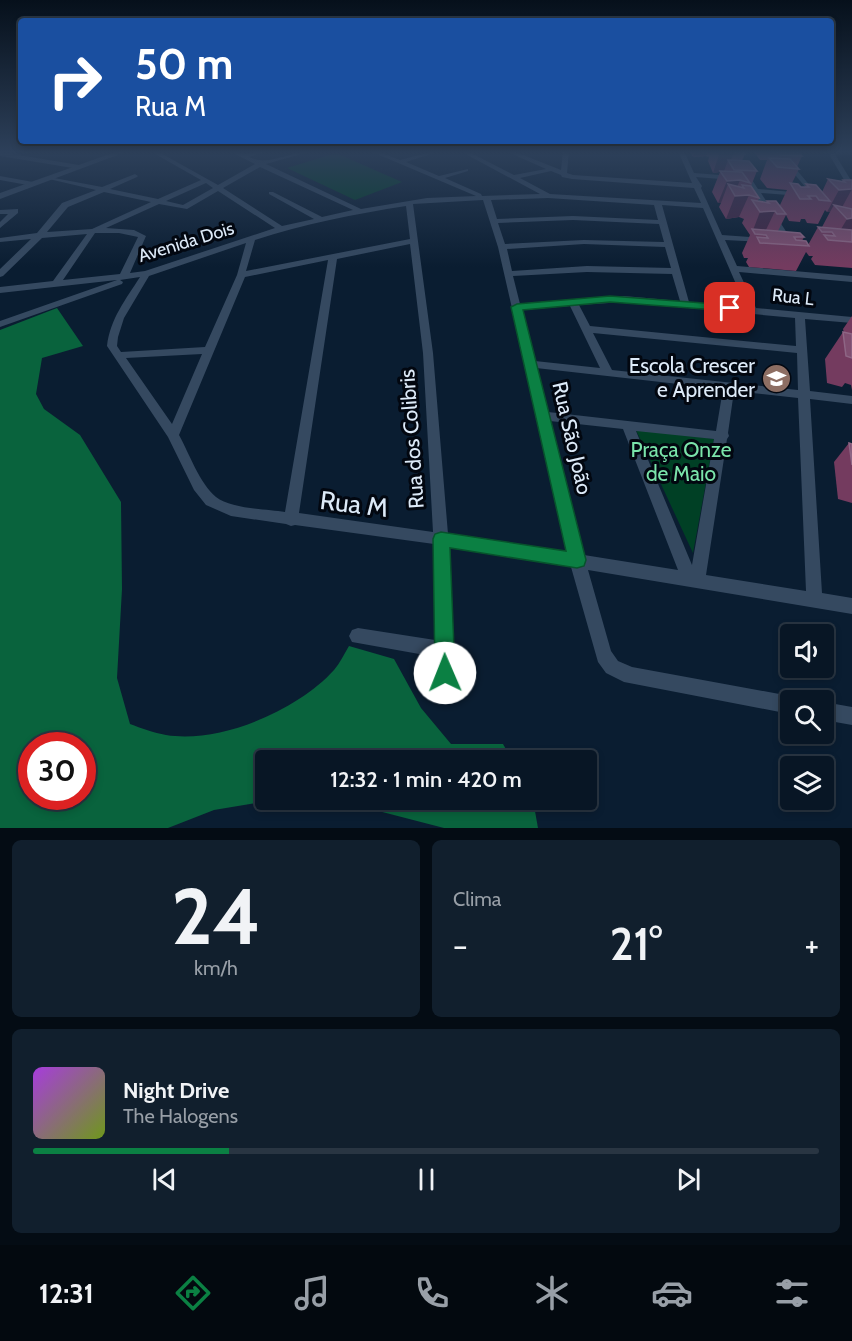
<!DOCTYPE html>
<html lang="pt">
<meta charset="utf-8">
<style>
:root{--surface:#081625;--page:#111f2d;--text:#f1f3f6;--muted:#989fa7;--line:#293542;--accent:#0b8043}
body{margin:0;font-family:Cabin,sans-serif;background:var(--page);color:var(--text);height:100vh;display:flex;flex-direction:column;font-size:22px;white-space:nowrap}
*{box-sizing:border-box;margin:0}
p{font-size:20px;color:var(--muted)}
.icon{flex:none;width:33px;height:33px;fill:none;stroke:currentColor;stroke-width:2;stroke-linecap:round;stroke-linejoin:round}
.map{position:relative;height:828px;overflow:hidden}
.details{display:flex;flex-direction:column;gap:12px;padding:12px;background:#040c14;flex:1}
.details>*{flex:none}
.banner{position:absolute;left:18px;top:18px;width:816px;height:126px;border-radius:6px;box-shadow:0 3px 9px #0003,0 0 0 2px var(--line);background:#1a4fa0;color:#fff;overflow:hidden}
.tools{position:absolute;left:780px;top:624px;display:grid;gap:12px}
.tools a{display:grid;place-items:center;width:54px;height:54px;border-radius:6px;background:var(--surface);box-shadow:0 3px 9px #0003,0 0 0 2px var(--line);font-size:30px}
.speed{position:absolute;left:18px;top:732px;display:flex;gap:12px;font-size:30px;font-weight:700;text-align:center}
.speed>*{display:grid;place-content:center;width:78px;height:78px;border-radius:50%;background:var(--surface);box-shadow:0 3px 9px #0003,0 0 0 2px var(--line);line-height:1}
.speed .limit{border:9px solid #d22;background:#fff;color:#111}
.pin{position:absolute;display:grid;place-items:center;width:51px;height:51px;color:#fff;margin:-26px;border-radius:12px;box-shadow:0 3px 9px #0006}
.me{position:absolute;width:66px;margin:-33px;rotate:359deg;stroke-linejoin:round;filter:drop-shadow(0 0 4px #0008)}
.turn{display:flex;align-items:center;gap:21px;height:126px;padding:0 18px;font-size:27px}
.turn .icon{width:78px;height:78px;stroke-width:2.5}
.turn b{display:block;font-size:42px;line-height:51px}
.big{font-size:45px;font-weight:600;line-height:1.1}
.details .tile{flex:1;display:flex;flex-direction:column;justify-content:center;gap:9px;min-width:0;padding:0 21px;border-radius:9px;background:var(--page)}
.details .dial{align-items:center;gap:0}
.dial b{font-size:78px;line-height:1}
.song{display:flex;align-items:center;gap:18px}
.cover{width:72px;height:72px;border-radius:9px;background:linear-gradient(135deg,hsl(280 70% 55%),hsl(80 70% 35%))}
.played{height:6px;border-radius:3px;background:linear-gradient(90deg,var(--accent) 25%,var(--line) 25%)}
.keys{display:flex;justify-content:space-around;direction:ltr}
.heat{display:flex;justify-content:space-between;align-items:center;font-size:33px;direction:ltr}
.details .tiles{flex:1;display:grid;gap:12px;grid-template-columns:1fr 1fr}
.tile:last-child{grid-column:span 2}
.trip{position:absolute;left:255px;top:750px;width:342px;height:60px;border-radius:6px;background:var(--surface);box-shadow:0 3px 9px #0003,0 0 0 2px var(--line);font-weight:600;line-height:60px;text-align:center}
.dock{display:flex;height:96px;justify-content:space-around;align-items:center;background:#03090f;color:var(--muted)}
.dock .icon{width:42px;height:42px}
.dock .on{color:var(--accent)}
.dock b{font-size:27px;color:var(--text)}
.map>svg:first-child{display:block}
.green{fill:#004025}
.forest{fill:#09633d;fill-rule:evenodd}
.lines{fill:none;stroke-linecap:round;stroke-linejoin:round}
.minor{fill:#354960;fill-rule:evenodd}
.tertiary{fill:#354960;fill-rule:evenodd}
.wall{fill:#743b5f;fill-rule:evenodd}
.shaded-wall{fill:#452746}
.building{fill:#7f4e70;stroke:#8e6685;stroke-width:1.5}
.route{fill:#0b8043;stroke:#07532c;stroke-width:1.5}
.labels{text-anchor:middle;stroke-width:6;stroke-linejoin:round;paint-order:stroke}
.far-street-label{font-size:18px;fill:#ddeaf8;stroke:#020710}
.poi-label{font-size:21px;fill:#ddeaf8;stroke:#020710;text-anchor:end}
.street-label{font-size:21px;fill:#ddeaf8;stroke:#020710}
.park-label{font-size:21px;fill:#7ae4aa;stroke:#020710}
.near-street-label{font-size:26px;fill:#ddeaf8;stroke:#020710}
</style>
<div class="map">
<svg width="852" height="828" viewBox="0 0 852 828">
<rect width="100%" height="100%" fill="#0a1d31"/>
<g class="green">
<polygon points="336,153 402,182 355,200 287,168"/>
<polygon points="635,428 714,439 693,553"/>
</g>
<g class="forest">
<path d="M57,308L83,346L42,358L36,394L44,409L80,435L121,502L122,589L117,678L130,724C141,728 154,733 166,735C220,744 298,710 334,670C340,663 344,654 349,646L394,659L421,708L451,744H503L512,760H266V800H274L214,810L168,828H0V330ZM32,746H82V796H32Z"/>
<polygon points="336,800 533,800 538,828 444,828"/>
</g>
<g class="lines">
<g class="minor">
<path d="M150,151H157L218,185L255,164L229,151H236L244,154L268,151L249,157C270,167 289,151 312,151L266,164L361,209L427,198L476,196L370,151H377L400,160L434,151V153L406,162L439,176L468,169V171L445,178L481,194L482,196L540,194L460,151H467L514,175L546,169L506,151H513L561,170L563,151H569L567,173L573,175L692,183L678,151H684L694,173L733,176L736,178L733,180L696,177L702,186L701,188L722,235L764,238L768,240L764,242L725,240L737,266L852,276V282L739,272L756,308L852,317V323L805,319L810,391L852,396V404L810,399L822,593L852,598V614L588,570L611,651L618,661L632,667L790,696L797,700H790V714L624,682L606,673L598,662L571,567L449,547L454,673L451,679L445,682L439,679L436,673V657L352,642L349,636L352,630L358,628L435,640L434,544L295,525L291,526L286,524L231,516L206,505L194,490L168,437L107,346C110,319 126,299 140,277L120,280L123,282L122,284L0,327V321L117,280L0,293V287L53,281L87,234L42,238L3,276L0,277V269L31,239L0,242V238L37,233L62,203L96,190L49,179V177L102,187L135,174L138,176L137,177L110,189L158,199L201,180ZM260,167L353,210L322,217L273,192H269V194L314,219L282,226L223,188ZM551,171L561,175L562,177L572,179L694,188L701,203L550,194L520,178ZM206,183L213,188L183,205L166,201ZM218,191L275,228L145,271L130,273L146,236L134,230L106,228L159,204L187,209ZM104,192L151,202L92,229L47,232L68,207ZM548,198L654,205L658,220L573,216L497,219L491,200ZM483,200L498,247L568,553L448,534L433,353L413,204ZM662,205L703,208L746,307L689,302ZM406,206L410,239L246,271L255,240C304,224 355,214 406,206ZM573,220L659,224L664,242L584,240L505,244L498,223ZM95,233H119L138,237L120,274L63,280ZM246,243L237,275L205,347L121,352L117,346L118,337L124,318L149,276ZM410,244L423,353L433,532L299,513L337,259ZM584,244L665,247L671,268L587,266L512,271L507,249ZM328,260L285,512C266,509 231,509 216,497C200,484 189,453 179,435L245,277ZM587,272L672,274L680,301L624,296L520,304L513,276ZM624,302L795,318L796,346L590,326L579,305ZM570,306L600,368L535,361L522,310ZM593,333L797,353L798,390L612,370ZM202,354L172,424L126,358ZM536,368L723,389L716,431L548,412ZM734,391L798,398L806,591L706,575L727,439L729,436L728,433ZM550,421L623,429L678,570L584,555ZM636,431L714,439L692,565Z"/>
<polygon points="727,151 733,151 758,189 803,193 804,194 801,196 761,193 793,242 792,244 786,244"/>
<polygon points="775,151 781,151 816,193 816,195 812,195"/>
<polygon points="827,151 833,151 852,182 852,190 849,188"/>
<polygon points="0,152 79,165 82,167 79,169 0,156"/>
<polygon points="0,176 33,182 36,184 33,186 0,180"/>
<polygon points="18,209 18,213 0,228 0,222 8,214 0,214 0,210"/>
<polygon points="824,702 852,707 852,725 824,720"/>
</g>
<polygon class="tertiary" points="118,151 128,151 0,199 0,193"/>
</g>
<g class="wall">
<path d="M690,151H743L745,154L742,161L757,171L751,186L759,198L758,201L766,203L767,201L780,205L787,190L767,188L760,179L767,160H760L754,152V151H797L802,156L797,167L799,169L792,183L801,187H805L806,184L822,192L828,179L842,181L843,180L852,181V268L815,265L811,259L813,256H809L806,252L796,271L749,267L746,262L748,258H744L742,253L750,235L742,223L744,219L739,217L726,219L719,207L721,203H718L712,192L720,172L713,173L708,161L709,157L706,156L693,157ZM825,210L827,212H830L822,227H818L808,245L802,241L804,237L778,231L786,215L789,221L800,222L801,219H805L807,223L818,224Z"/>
<polygon points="852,316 852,390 851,385 845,383 842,387 827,383 825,359 843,332 844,333 843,329"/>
<polygon points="849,443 852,444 852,503 838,499 834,462"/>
</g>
<g class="shaded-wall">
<polygon points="695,151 708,151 706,156 693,157"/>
<polygon points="734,151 730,163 728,160 724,171 713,173 720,152"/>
<polygon points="740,180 734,195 728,184 721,203 718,203 727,181"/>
<polygon points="852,189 840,211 834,205 830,212 827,212 839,190"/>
<polygon points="749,195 739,217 726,219 735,196"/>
<polygon points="775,211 764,234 753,230 760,212"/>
<polygon points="852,218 852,232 834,241 847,219"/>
</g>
<g class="building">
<polygon points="735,151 743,151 745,154 736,153"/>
<polygon points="777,151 797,151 802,156 781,155"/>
<polygon points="769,158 790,159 799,169 777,167"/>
<polygon points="728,160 749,161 757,171 734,170"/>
<polygon points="720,171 742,172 750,183 740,180 727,181"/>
<polygon points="828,179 845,182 843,180 852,180 852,189 839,190"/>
<polygon points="790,183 798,184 801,187 809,187 806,184 816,185 830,201 819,200 816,196 808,196 811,199 800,199"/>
<polygon points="728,184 744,188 742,185 751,186 759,198 749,195 735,196"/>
<polygon points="752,200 769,203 767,201 776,201 786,214 777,214 775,211 760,212"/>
<polygon points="834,205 852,209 852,218 847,219"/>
<polygon points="818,227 852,230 852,242 828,240 824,235 835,236 832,232 822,232"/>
<polygon points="752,229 800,233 804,237 794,237 796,240 806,241 809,246 760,243 757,237 768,238 766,235 755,234"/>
<polygon points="843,332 852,334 852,358 846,356"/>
<polygon points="849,443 852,444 852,465"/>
</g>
<linearGradient id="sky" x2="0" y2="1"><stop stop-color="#06101b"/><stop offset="0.57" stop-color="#2d405a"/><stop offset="1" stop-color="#2d405a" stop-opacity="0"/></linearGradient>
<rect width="852" height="267" fill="url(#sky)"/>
<polygon class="route" points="610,296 730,305 735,308 730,311 610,302 523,310 586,560 584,566 577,568 450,548 455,673 452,680 445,683 438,680 435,673 433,539 435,534 441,532 566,551 511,307 517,304"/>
<defs>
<symbol id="school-disc" viewBox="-11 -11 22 22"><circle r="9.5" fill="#8d6e63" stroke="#020710"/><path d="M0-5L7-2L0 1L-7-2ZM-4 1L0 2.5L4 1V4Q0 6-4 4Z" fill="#fff"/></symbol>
</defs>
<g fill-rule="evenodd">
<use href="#school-disc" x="760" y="362" width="33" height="33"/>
</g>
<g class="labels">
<g class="far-street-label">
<text transform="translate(186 242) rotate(-17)" y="6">Avenida Dois</text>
<text transform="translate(793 297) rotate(6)" y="6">Rua L</text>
</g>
<g class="poi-label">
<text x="755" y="373">Escola Crescer<tspan x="755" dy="24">e Aprender</tspan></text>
</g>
<g class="street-label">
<text transform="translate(572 438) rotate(77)" y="7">Rua São João</text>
<text transform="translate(412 439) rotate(-94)" y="7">Rua dos Colibris</text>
</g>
<g class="park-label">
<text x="681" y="457">Praça Onze<tspan x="681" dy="24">de Maio</tspan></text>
</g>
<g class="near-street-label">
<text transform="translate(354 504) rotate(7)" y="9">Rua M</text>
</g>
</g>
</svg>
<div class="tools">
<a><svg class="icon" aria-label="sound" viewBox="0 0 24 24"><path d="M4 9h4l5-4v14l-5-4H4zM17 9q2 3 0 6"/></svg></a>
<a><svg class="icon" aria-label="search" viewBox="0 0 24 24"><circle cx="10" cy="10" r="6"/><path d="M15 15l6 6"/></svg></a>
<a><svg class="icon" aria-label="layers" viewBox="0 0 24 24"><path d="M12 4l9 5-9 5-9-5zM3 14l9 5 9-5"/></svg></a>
</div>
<div class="speed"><div class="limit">30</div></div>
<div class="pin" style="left:730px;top:308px;background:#d93025"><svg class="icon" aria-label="arrive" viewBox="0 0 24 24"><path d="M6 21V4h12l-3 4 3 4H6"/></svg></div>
<svg class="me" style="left:445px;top:673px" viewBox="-20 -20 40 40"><circle r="19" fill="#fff"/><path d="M0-13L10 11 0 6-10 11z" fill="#0b8043"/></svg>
<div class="trip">12:32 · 1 min · 420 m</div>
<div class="banner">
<div class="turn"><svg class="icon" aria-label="right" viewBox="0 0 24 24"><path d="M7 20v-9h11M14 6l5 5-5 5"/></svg><div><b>50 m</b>Rua M</div></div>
</div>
</div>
<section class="details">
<div class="tiles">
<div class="tile dial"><b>24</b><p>km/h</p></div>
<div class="tile"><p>Clima</p>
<div class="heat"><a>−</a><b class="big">21°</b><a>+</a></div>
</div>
<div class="tile">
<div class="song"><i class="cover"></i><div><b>Night Drive</b><p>The Halogens</p></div></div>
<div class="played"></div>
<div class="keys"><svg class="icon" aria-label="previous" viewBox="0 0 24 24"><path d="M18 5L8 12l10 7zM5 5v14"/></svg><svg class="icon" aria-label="pause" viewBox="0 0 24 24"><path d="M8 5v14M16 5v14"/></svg><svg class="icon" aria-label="next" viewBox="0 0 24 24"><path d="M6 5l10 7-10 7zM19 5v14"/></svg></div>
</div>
</div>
</section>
<nav class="dock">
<b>12:31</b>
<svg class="icon on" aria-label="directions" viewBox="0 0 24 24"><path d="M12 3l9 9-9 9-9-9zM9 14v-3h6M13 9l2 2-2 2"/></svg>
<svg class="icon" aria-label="music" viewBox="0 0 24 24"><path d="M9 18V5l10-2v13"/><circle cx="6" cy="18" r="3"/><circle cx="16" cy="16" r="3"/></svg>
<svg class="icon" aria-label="phone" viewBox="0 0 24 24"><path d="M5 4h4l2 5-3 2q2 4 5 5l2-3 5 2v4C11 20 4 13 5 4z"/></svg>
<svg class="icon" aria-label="climate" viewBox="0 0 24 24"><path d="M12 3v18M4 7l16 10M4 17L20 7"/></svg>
<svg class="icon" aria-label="car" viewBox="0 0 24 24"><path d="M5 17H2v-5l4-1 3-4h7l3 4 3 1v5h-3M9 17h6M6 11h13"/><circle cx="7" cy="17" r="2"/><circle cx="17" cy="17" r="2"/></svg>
<svg class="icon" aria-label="filters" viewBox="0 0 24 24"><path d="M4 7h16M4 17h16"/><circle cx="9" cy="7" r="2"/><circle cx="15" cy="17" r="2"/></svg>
</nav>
